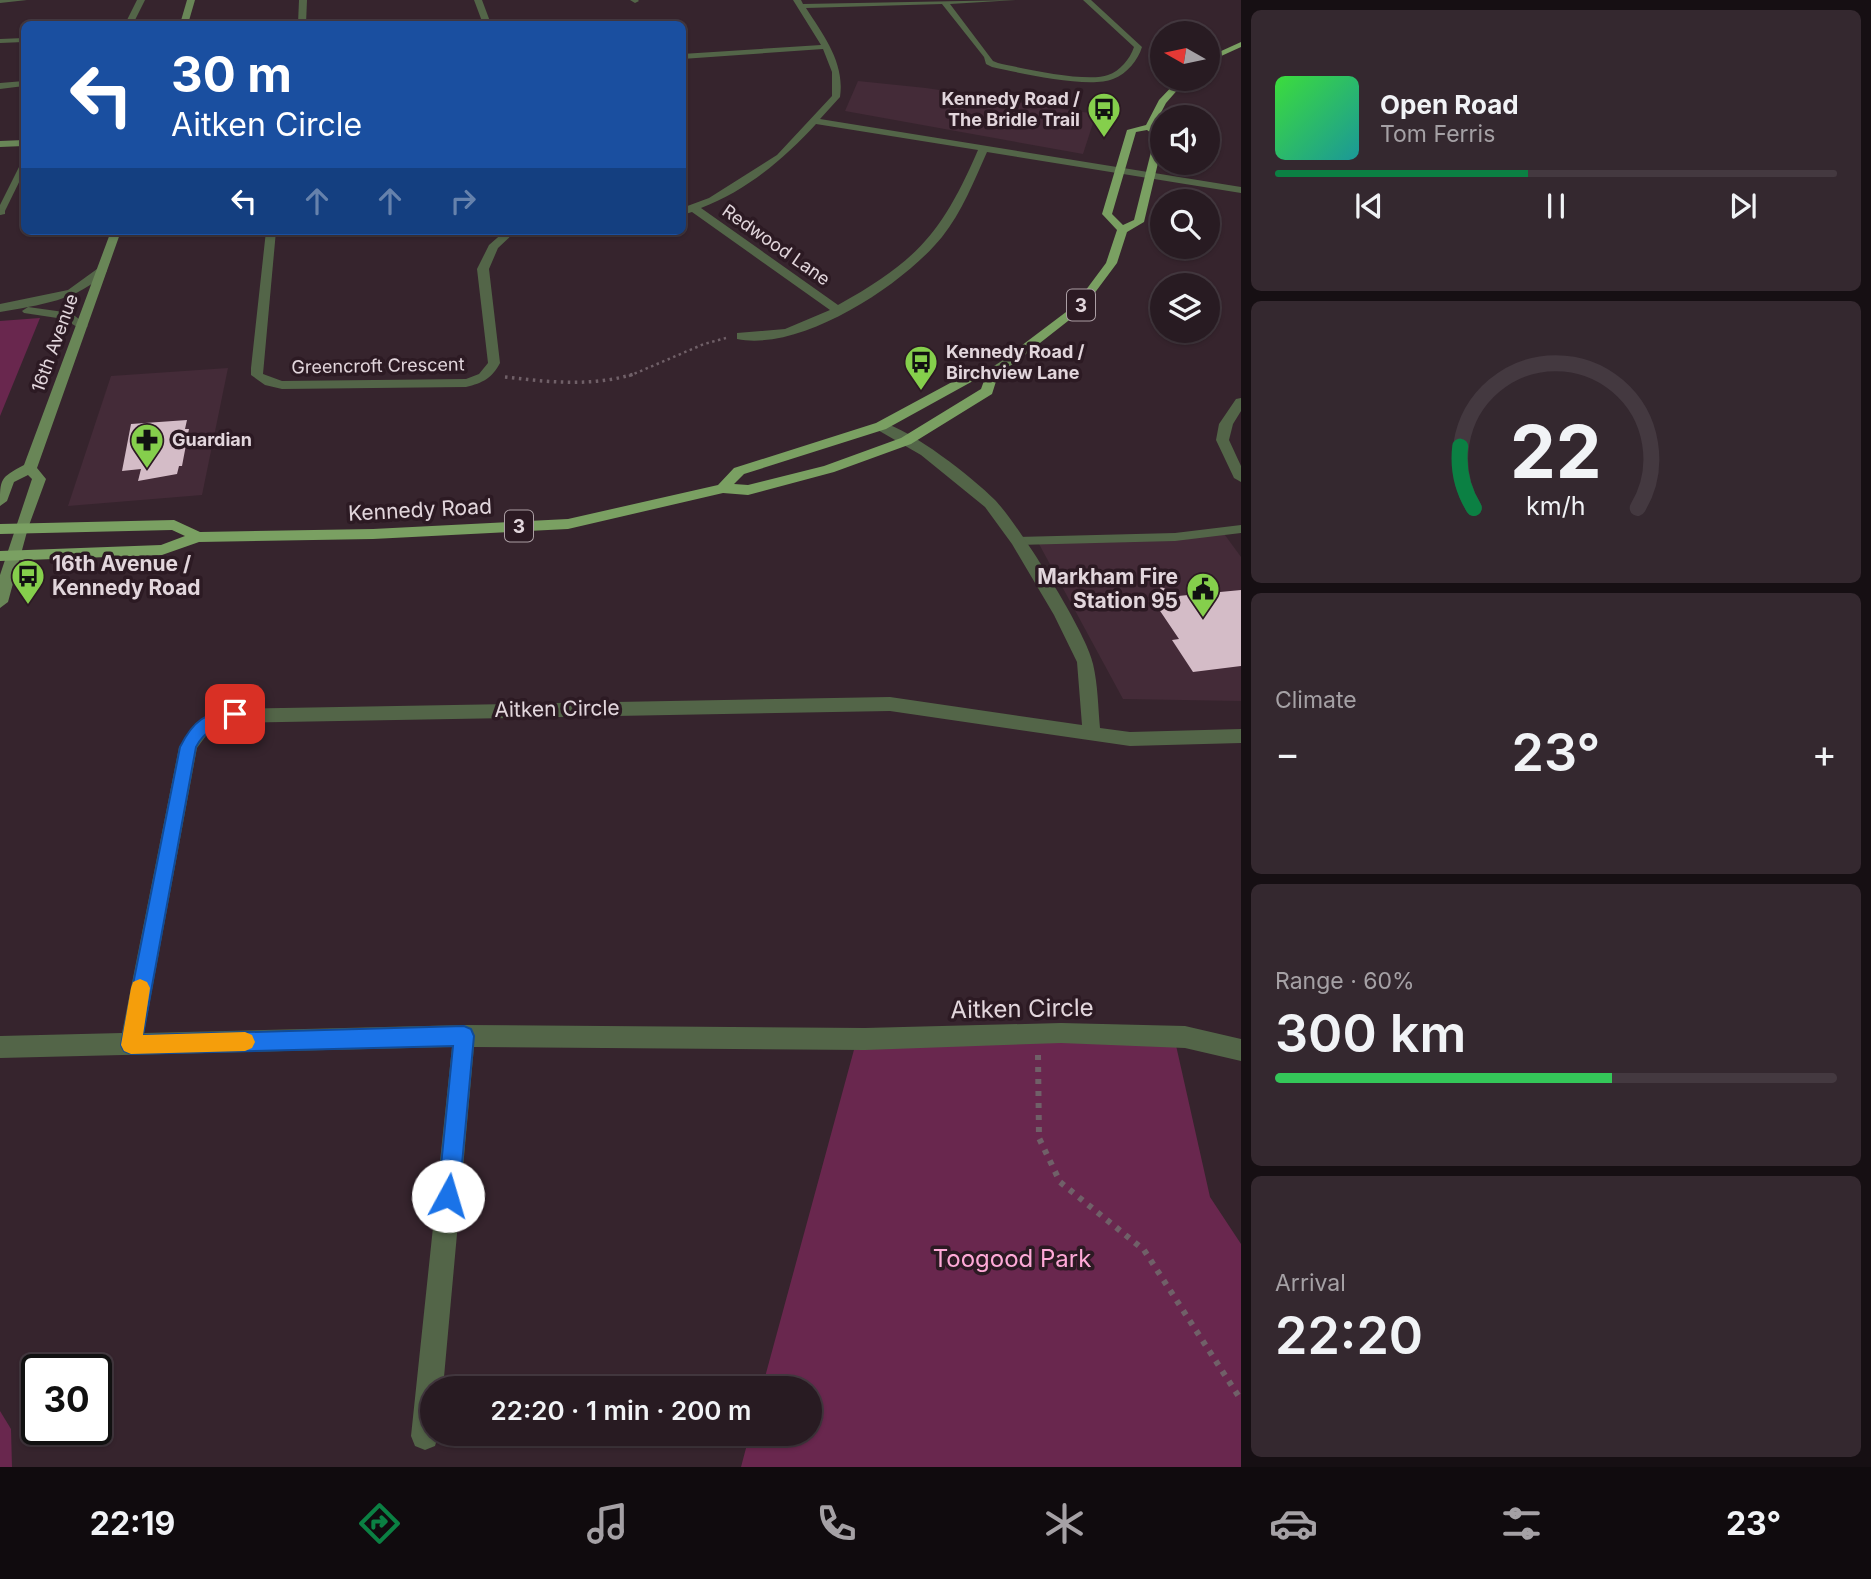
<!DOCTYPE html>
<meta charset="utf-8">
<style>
:root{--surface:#281b22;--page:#34282f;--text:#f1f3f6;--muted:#a5a1a5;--line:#443940;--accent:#0b8043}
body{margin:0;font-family:Inter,sans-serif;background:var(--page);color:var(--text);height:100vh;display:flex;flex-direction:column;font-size:26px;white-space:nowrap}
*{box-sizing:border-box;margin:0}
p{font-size:23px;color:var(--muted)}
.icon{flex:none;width:38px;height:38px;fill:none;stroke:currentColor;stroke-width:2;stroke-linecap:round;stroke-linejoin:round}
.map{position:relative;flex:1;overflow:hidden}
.panel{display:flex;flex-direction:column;gap:10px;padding:10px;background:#160f13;width:630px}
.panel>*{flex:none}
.hud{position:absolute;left:21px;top:21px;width:665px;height:214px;border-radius:10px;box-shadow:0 2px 5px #0004,0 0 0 2px var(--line);background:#1a4fa0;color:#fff;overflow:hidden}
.needle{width:46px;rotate:279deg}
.controls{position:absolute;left:1150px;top:21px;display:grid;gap:14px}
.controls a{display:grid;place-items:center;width:70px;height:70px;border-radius:50%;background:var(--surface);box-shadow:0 2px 5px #0004,0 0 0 2px var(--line);font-size:35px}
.speed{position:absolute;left:21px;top:1354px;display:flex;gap:14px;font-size:35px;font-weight:700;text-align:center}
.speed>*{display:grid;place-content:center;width:91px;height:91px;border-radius:50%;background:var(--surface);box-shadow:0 2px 5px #0004,0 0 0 2px var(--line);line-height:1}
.speed .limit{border:4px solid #111;border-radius:10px;background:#fff;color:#111}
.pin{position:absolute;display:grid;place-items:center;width:60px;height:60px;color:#fff;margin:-30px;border-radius:14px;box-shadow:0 4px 10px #0006}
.me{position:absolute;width:77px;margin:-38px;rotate:6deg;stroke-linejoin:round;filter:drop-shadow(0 0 5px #0008)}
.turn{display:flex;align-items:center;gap:24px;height:147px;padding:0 35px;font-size:32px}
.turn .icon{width:91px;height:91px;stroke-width:2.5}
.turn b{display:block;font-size:49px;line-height:60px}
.lanes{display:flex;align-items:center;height:66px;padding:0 35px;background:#0003;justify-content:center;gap:35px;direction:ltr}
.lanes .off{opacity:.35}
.big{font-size:52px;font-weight:600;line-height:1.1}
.panel .tile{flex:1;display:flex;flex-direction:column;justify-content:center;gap:10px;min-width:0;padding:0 24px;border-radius:10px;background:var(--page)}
.panel .dial{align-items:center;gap:0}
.dial svg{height:182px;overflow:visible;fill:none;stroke:var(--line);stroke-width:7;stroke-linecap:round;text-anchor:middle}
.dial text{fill:var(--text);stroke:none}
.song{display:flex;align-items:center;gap:21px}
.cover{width:84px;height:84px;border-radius:10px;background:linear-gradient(135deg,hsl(120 70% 55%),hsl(180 70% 35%))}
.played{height:7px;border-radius:4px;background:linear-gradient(90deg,var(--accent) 45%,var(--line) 45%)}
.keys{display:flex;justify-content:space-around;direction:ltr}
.heat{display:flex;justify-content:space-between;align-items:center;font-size:38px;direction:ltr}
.charge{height:10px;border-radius:5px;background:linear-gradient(90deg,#34c759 60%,var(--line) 0)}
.trip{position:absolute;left:420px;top:1376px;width:402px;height:70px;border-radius:35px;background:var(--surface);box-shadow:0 2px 5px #0004,0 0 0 2px var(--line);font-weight:600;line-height:70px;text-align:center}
.tab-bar{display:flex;height:112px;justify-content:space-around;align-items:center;background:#100b0e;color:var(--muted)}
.tab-bar .icon{width:49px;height:49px}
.tab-bar .selected{color:var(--accent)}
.tab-bar b{font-size:32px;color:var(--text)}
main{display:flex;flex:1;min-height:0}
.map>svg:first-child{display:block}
.built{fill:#442b38}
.green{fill:#69274e}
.building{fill:#d4bcc7}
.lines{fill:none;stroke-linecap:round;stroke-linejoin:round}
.path-far2{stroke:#706068;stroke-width:2.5;stroke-dasharray:2.5 3.5;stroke-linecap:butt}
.path-far1{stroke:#706068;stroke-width:3.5;stroke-dasharray:2.5 4.5;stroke-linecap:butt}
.path{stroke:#706068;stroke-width:6;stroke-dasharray:5 7;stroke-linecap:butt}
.lane{fill:#536548;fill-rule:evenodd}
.street{fill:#536548;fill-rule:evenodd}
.secondary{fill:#698657;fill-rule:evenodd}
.primary{fill:#7aa062;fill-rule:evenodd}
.route{fill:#1a73e8;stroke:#114b97;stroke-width:2}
.slow{fill:#f59e0b}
.labels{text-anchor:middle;stroke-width:7;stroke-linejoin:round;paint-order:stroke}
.far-poi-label{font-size:18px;font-weight:bold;fill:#e2d6dc;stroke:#2c1a23;text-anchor:start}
.far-street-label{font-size:18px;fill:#e2d6dc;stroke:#2c1a23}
.shield{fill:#2c1a23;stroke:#ab9ea4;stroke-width:2}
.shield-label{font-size:19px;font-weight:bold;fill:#e2d6dc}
.street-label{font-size:21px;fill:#e2d6dc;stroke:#2c1a23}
.poi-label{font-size:21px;font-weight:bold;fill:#e2d6dc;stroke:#2c1a23;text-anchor:start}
.near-street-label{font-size:24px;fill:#e2d6dc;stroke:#2c1a23}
.near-park-label{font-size:24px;fill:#fea9d7;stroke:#2c1a23}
</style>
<main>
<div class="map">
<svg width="1241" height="1467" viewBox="0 0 1241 1467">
<rect width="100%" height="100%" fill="#36242d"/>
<g class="built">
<polygon points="858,81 926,88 1096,114 1083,154 845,111"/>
<polygon points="228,368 202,495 68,506 111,376"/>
<polygon points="1222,531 1241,557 1241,701 1123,699 1039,544"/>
</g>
<g class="green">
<polygon points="40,318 0,416 0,321"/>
<polygon points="1173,1032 1210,1197 1241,1244 1241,1467 741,1467 750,1433 810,1433 810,1388 762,1388 858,1035"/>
<polygon points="0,1411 11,1429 12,1467 0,1467"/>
</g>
<g class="building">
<polygon points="187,420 185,429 189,429 182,466 179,466 177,474 138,481 141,469 122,471 131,424"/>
<polygon points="1160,586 1178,596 1241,590 1241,666 1193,672 1172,640 1179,639 1152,599 1162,598"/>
</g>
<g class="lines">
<polyline class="path-far2" points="629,376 704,344 726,338"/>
<path class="path-far1" d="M505,377C548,382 592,387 634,374"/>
<polyline class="path" points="1038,1055 1039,1138 1060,1182 1144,1250 1241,1400"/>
<g class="lane">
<polygon points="21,163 24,163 24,172 4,213 0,215 0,205"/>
<polygon points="1241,525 1241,533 1175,541 1017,545 1011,541 1017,537 1175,533"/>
</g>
<g class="street">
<polygon points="0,0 27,0 0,3"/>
<polygon points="137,0 145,0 133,24 125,24"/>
<polygon points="299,0 307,0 306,24 298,24"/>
<polygon points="474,0 482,0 491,24 483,24"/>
<polygon points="630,0 638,0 639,1 635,3"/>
<path d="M793,0H801L803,4L1016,0L950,4L993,61L998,63C1020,68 1088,83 1108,75C1120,71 1130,59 1134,47L1083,0H1091L1142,47C1138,60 1127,74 1113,79C1089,89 1019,73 992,67L986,64L984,57L942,4L806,8C824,36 845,63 840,97L820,119L1241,187V193L987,152C974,181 962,212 942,237C903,285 801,352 737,339V333L785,329L830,310L692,212L682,215V208L709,198L777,155L832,96V72L823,49L682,59V54L821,45ZM816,124L978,150C942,233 917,261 838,305L701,208C746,191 784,159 816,124Z"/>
<polygon points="24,38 24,42 0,43 0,39"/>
<polygon points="24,81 24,86 0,89 0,83"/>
<polygon points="0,209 5,210 5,214 0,215"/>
<path d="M266,231H276L263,374L282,381L466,379L479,374L488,363L477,269L489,245L505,231H516L498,248L489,269L500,363C492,378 483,383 466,387L282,389L265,385L251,375V368Z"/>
<path d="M97,269L107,271C78,301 39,305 0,312V304L68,290Z"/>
<polygon points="28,307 71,313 88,326 82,330 64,319 24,313 22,311"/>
<polygon points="1241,398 1241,411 1233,424 1229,440 1241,466 1241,482 1234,478 1216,440 1219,424 1236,399"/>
<path d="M881,422C912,430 972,477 995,500C1018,524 1087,633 1093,664C1098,685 1098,707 1100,728L1130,732L1241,729V743L1130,746L890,711L227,723L208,733L197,748L144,1033L464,1025L865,1028L1061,1023L1185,1026L1241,1039V1061L1185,1048L1061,1043L865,1050L474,1047L443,1388H432V1433H439L435,1446L425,1450L415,1446L411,1436L452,1047L0,1058V1036L122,1033L179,747L196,723L227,709L890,697L1082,725L1077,662L1054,615L1012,544L985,507L921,455L876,429L874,426Z"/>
</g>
<g class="secondary">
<polygon points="187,0 195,0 188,24 180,24"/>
<polygon points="24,140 24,146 0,147 0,141"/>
<path d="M111,231H121L37,468L46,479L28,528L8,602L0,608V575L32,479L28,475L14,482L7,501L0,506C0,478 0,478 24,465Z"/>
<polygon points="1013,354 1017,355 1017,361 997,375 989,375 989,369"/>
</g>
<g class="primary">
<polygon points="1241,42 1241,47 1208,62 1208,57"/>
<path d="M1179,79H1187L1166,103L1154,126L1162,132V146L1144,222L1127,232L1117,263L1082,310L1017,361H1009V355L1074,306L1106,263L1117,230L1102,214L1127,130L1146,125L1159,100ZM1147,130L1155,136L1134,220L1123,225L1112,214L1136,132Z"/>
<path d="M993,368L999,372L992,394L911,444L834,472L748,495L723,493L568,529L373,539L199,542L162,555L0,561V551L161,545L185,536L172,530L0,534V524L174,520L200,532L373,529L568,519L718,485L734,468L876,423L965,375ZM985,378L981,389L901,438L824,466L748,485L734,484L744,474L886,429L973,381Z"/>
</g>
</g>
<path class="route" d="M235,708L243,714L241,718C221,725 206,728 196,747L143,1035L464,1026L471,1029L474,1036L459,1196L456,1204L448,1207L441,1204L438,1196L453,1046L131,1054L124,1051L121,1045L180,747C194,719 205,714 235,708Z"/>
<polygon class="slow" points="140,979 147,982 150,988 143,1035 245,1032 252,1035 255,1042 252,1048 245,1051 131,1054 124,1051 121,1045 131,988 133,982"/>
<defs>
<symbol id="bus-pin" viewBox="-11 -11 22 30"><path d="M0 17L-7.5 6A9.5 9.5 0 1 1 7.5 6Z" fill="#85cf4c" stroke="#2c1a23"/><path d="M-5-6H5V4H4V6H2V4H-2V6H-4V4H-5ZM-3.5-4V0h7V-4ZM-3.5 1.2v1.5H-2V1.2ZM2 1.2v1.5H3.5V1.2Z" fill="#111"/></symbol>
<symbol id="pharmacy-pin" viewBox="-11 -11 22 30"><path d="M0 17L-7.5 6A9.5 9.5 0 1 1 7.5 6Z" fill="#85cf4c" stroke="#2c1a23"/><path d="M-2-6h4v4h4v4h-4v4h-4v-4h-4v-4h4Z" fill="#111"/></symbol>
<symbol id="civic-pin" viewBox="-11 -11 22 30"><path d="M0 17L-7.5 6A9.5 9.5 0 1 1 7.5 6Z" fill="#85cf4c" stroke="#2c1a23"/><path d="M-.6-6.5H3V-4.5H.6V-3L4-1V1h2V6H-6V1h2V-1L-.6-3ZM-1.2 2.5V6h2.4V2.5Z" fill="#111"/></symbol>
</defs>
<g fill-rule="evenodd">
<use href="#bus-pin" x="1085" y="90" width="38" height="52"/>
<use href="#bus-pin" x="902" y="343" width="38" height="52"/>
<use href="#pharmacy-pin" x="128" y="421" width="38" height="52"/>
<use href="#bus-pin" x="9" y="557" width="38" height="52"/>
<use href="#civic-pin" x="1184" y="570" width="38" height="52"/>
</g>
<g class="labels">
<g class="far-poi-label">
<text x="1080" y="105" text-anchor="end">Kennedy Road /<tspan x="1080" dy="21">The Bridle Trail</tspan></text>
<text x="946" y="358">Kennedy Road /<tspan x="946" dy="21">Birchview Lane</tspan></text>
<text x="172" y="446">Guardian</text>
</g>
<g class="far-street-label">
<text transform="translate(776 245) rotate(35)" y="6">Redwood Lane</text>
<text transform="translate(55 343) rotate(-70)" y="6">16th Avenue</text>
<text transform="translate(378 366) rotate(-1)" y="6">Greencroft Crescent</text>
</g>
<g class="shield">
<rect x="1067" y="289.5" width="28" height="31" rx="5"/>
<rect x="505" y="510.5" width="28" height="31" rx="5"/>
</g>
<g class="shield-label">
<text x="1081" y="312">3</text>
<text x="519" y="533">3</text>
</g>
<g class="street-label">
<text transform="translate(420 510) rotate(-3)" y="7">Kennedy Road</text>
<text transform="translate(557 709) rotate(-1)" y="7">Aitken Circle</text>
</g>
<g class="poi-label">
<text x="52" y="571">16th Avenue /<tspan x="52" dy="24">Kennedy Road</tspan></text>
<text x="1178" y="584" text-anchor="end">Markham Fire<tspan x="1178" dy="24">Station 95</tspan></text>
</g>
<g class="near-street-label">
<text transform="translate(1022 1009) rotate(-1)" y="8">Aitken Circle</text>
</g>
<g class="near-park-label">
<text x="1012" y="1267">Toogood Park</text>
</g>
</g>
</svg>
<div class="controls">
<a><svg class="needle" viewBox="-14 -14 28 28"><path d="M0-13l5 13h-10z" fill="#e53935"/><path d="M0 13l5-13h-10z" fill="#a5a1a5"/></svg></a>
<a><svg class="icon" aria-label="sound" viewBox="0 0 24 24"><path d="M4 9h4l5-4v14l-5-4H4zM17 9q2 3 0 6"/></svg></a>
<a><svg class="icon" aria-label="search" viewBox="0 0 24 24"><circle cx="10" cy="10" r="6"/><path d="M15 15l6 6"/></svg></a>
<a><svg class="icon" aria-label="layers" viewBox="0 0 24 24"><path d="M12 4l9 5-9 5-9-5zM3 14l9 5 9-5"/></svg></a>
</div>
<div class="speed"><div class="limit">30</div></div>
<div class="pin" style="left:235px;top:714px;background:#d93025"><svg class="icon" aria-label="arrive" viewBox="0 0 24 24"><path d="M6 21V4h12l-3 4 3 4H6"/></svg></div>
<svg class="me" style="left:448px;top:1196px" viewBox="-20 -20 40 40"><circle r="19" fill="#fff"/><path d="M0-13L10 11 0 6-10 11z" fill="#1a73e8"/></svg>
<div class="trip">22:20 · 1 min · 200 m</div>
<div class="hud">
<div class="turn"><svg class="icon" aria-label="left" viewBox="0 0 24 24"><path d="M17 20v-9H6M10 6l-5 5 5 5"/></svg><div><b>30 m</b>Aitken Circle</div></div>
<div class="lanes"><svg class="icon" aria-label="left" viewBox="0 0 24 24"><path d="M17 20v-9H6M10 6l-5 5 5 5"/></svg><svg class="icon off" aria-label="ahead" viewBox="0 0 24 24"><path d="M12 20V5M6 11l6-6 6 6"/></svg><svg class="icon off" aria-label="ahead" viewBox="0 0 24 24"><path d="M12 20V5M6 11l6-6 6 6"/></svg><svg class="icon off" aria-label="right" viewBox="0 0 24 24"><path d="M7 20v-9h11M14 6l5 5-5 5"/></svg></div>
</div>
</div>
<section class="panel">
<div class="tile">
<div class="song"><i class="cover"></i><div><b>Open Road</b><p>Tom Ferris</p></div></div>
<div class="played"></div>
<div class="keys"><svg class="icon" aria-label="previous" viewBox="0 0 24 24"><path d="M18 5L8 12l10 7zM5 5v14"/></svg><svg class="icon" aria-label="pause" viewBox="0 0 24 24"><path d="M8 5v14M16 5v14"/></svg><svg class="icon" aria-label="next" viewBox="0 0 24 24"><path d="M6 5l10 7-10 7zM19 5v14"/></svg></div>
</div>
<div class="tile dial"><svg viewBox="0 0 100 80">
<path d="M14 69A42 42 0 1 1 86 69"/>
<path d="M14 69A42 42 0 0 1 8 42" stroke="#0b8043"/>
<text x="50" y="56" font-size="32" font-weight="700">22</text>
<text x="50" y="72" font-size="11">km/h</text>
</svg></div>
<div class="tile"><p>Climate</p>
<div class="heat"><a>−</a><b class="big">23°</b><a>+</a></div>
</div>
<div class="tile"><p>Range · 60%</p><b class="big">300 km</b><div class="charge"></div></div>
<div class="tile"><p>Arrival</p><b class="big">22:20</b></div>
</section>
</main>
<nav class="tab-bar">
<b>22:19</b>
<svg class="icon selected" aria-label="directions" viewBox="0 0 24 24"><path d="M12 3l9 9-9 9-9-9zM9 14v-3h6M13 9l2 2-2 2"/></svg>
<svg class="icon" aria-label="music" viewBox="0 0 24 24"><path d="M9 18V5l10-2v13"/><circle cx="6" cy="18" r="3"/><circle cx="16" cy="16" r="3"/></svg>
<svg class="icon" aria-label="phone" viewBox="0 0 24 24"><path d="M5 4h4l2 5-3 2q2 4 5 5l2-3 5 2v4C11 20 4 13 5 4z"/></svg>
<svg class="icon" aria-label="climate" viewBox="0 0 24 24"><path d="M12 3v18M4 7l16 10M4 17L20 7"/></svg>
<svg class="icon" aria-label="car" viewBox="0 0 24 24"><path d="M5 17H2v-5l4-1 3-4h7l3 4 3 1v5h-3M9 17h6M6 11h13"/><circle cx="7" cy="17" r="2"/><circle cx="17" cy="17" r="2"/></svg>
<svg class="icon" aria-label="filters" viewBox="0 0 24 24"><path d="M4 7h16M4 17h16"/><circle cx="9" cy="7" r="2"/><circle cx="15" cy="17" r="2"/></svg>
<b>23°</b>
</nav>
